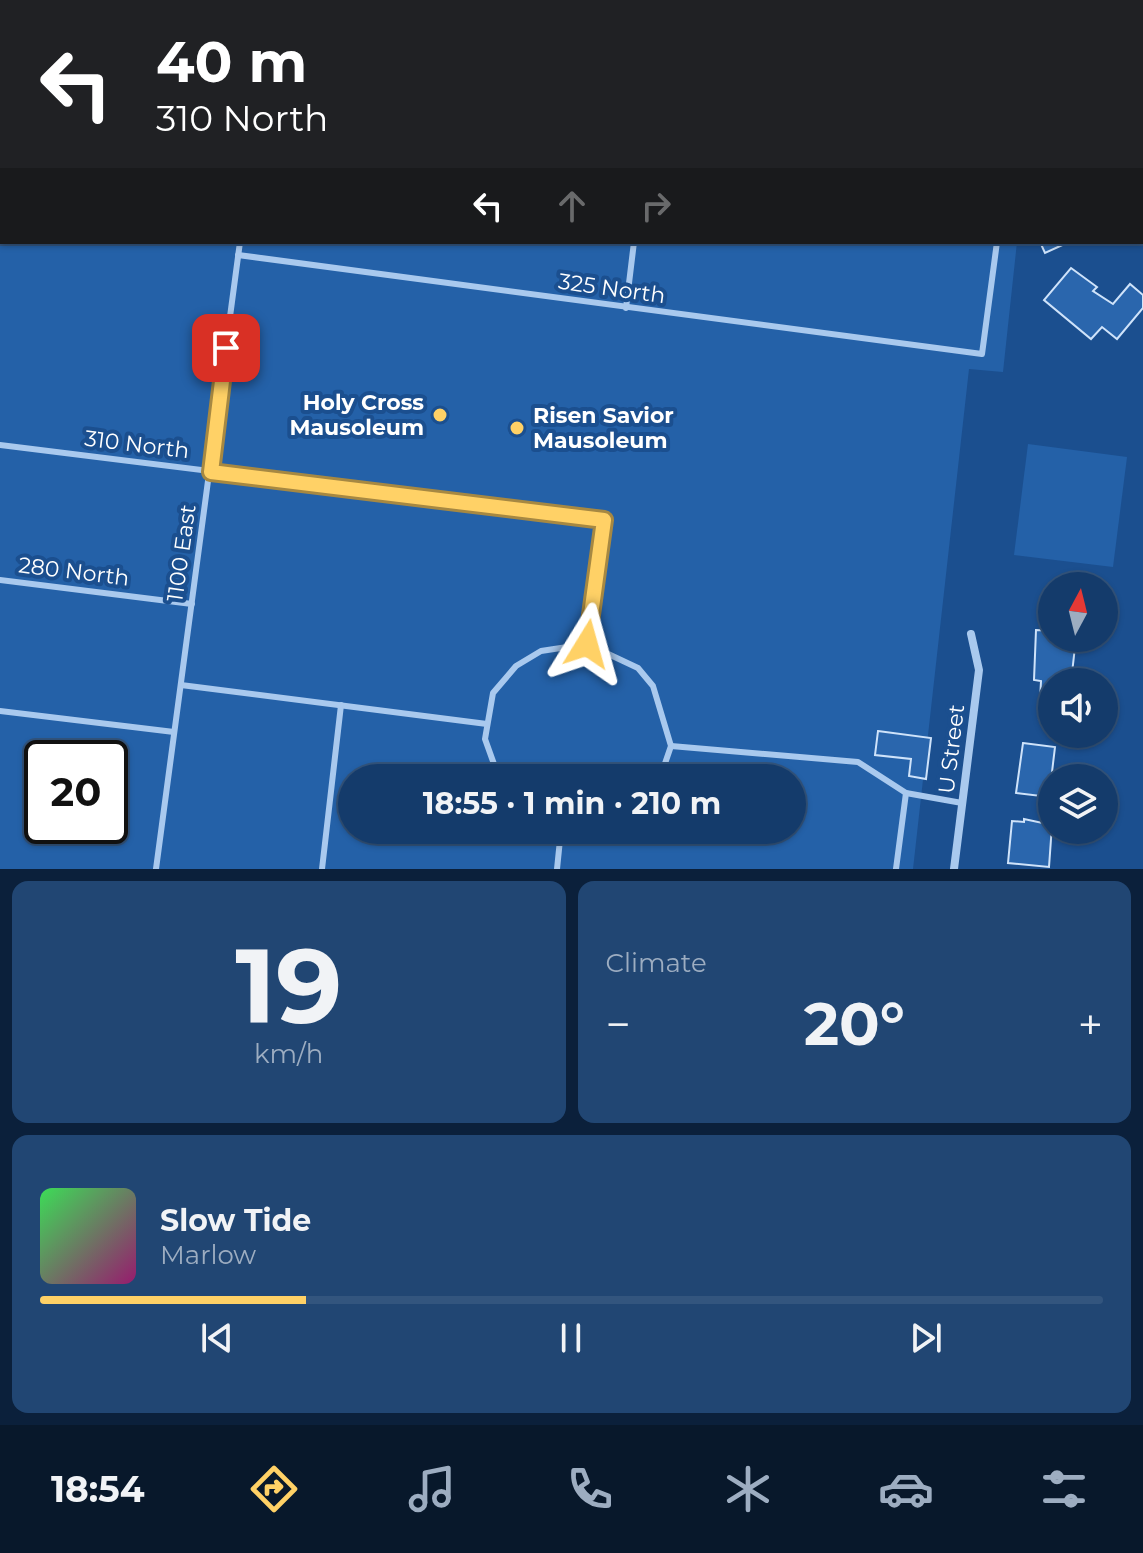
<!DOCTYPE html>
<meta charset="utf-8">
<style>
:root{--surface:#143b6b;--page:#214673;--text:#f1f3f6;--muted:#9dadc1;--line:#33557e;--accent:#ffd166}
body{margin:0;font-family:Montserrat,sans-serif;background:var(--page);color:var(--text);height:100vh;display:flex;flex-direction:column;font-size:30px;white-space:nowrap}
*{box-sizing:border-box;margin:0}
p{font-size:26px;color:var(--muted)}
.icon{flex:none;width:44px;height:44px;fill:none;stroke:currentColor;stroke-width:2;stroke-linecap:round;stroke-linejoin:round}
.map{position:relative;height:869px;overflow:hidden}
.side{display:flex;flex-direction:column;gap:12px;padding:12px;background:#0b203b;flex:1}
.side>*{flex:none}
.guide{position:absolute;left:0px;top:0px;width:1144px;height:244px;box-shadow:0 2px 6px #0004,0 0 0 2px var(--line);background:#202124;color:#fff;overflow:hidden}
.needle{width:52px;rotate:7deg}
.fabs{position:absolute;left:1038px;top:572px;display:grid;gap:16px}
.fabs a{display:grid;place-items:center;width:80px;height:80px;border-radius:50%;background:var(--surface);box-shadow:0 2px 6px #0004,0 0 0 2px var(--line);font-size:40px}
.speed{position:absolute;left:24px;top:740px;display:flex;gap:16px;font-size:40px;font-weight:700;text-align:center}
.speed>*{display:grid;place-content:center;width:104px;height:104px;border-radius:50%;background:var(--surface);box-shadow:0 2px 6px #0004,0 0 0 2px var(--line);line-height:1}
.speed .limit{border:4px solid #111;border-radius:12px;background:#fff;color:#111}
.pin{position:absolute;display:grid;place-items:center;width:68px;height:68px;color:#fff;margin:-34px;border-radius:16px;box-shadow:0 4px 12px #0006}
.me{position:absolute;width:88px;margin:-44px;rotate:8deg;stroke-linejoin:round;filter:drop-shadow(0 0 6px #0008)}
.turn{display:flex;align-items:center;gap:28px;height:168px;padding:0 24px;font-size:36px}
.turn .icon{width:104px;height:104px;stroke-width:2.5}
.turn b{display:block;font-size:56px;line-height:68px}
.lanes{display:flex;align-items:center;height:76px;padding:0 24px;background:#0003;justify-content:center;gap:40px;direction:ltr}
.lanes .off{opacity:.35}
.big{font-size:60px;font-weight:700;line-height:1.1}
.side .widget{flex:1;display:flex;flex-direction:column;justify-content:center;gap:12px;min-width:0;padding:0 28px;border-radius:16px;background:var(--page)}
.side .dial{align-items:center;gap:0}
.dial b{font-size:104px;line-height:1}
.song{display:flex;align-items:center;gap:24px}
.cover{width:96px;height:96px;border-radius:12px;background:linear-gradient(135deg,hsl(130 70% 55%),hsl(320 70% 35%))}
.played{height:8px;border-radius:4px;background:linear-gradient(90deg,var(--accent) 25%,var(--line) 25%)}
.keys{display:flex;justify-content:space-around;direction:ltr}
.heat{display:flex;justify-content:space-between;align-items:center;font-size:44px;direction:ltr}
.side .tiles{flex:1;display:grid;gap:12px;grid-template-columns:1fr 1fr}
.widget:last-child{grid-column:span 2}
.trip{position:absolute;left:338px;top:764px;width:468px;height:80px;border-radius:40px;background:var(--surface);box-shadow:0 2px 6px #0004,0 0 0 2px var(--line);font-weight:700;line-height:80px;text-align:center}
.dock{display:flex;height:128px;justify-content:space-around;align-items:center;background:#08182b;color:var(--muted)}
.dock .icon{width:56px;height:56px}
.dock .on{color:var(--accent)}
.dock b{font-size:36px;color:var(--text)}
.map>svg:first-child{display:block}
.green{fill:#2461a8;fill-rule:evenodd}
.building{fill:#2a66ad;stroke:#cfe3fa;stroke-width:2}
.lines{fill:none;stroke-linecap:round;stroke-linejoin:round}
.service{stroke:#a9c9ee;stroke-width:6}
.minor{stroke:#a9c9ee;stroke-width:8}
.route-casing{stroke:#a68842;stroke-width:20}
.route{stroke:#ffd166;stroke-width:14}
.poi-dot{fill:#ffd166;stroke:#1b4f8f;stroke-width:3}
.labels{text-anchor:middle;stroke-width:8;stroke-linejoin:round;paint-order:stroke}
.street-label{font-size:22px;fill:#fff;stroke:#1b4f8f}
.poi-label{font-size:22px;font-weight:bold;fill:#fff;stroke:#1b4f8f;text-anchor:end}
</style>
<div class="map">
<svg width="1143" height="869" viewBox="0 0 1143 869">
<rect width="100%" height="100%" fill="#1b4f8f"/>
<g class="green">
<path d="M0,0H1044L2,2V242H1017L1003,372L969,369L913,869H0ZM42,758H110V826H42ZM352,778H792V830H352Z"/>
<polygon points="1028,444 1127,457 1113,567 1014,555"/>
</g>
<g class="building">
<polygon points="1040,242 1069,242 1045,253"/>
<polygon points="1071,268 1097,287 1093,291 1113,304 1130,284 1143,295 1143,308 1117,339 1102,327 1091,339 1044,300"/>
<polygon points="1036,630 1052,631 1052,638 1076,638 1071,682 1052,682 1052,720 1039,719 1041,681 1034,680"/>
<polygon points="878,731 931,738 926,779 909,776 911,759 875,755"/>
<polygon points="1023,743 1055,747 1049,797 1016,793"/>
<polygon points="1024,819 1052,825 1049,867 1008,863 1012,821 1024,822"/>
</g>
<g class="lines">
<g class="service">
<polyline points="975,0 989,2"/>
<polyline points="238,2 238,0"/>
<polyline points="667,2 667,0"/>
<polyline points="0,23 2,24"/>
<polyline points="0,180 2,181"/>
<polyline points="238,255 982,354 997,242"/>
<polyline points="626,308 634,242"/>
<polyline points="0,445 604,520 587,644"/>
<polyline points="0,580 192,604"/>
<polyline points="181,685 487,724"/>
<polyline points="0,711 174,732"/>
<polyline points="671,746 858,762 906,793 962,803"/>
<polyline points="499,778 485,739 493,693 516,666 541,651 587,644 638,668 653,686 671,746 660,778"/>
<polyline points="156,869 240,242"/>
<polyline points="322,869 341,705"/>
<polyline points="557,869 561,830"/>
<polyline points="896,869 906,793"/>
</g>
<g class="minor">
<polyline points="1142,215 1143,216"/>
<polyline points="954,869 979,670 971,634"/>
</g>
</g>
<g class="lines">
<defs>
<polyline id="route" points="226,348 211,472 604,520 587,644"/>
</defs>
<use href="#route" class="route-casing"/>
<use href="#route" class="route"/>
</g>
<g class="poi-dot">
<circle cx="440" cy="415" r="8"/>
<circle cx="517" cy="428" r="8"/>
</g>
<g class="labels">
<g class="street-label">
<text transform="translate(612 288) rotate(8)" y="8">325 North</text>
<text transform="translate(137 444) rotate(7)" y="8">310 North</text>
<text transform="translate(181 553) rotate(-82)" y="8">1100 East</text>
<text transform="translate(74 571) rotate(7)" y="8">280 North</text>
<text transform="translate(951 749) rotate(-83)" y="8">U Street</text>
</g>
<g class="poi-label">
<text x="424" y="410">Holy Cross<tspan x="424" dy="25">Mausoleum</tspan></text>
<text x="533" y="423" text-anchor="start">Risen Savior<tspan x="533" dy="25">Mausoleum</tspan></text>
</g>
</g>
</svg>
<div class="fabs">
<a><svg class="needle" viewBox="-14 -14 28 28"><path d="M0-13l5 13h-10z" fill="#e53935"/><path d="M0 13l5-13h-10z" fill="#9dadc1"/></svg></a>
<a><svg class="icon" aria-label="sound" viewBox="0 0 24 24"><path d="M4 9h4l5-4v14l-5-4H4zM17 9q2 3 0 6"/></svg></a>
<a><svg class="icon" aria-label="layers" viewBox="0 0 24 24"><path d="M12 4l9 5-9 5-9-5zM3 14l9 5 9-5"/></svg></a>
</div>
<div class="speed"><div class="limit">20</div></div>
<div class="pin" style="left:226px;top:348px;background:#d93025"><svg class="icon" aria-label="arrive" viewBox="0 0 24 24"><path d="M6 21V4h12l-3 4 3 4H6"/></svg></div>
<svg class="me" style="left:587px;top:644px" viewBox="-20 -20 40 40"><path d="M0-17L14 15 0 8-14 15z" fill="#ffd166" stroke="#fff" stroke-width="4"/></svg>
<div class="trip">18:55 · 1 min · 210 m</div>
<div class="guide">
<div class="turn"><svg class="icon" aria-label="left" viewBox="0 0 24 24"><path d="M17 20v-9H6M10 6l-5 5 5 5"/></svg><div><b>40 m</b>310 North</div></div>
<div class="lanes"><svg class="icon" aria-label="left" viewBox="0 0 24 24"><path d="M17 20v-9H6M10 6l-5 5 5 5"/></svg><svg class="icon off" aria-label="ahead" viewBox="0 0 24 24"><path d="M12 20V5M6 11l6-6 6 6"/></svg><svg class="icon off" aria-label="right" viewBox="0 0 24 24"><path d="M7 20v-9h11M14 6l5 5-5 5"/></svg></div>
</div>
</div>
<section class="side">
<div class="tiles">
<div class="widget dial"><b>19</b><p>km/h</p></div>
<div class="widget"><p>Climate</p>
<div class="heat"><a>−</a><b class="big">20°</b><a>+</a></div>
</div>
<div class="widget">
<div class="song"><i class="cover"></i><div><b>Slow Tide</b><p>Marlow</p></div></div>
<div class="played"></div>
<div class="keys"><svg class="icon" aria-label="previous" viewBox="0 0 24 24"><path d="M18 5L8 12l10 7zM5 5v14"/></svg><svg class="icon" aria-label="pause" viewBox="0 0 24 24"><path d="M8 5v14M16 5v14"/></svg><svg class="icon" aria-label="next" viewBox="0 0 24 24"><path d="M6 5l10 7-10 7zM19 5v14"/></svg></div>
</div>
</div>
</section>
<nav class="dock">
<b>18:54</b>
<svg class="icon on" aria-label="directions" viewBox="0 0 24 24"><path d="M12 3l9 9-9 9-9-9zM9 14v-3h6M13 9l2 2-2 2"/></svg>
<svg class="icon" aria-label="music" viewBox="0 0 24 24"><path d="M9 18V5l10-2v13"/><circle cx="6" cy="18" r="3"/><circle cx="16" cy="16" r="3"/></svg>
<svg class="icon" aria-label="phone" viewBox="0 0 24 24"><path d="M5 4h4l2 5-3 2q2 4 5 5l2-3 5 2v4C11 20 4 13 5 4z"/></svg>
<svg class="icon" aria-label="climate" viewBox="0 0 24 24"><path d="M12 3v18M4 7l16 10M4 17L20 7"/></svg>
<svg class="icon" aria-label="car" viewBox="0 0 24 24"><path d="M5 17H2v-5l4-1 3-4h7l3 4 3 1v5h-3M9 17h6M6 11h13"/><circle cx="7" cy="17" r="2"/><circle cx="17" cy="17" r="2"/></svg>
<svg class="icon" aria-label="filters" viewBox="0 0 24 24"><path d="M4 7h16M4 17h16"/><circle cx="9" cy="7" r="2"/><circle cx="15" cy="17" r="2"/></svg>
</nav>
